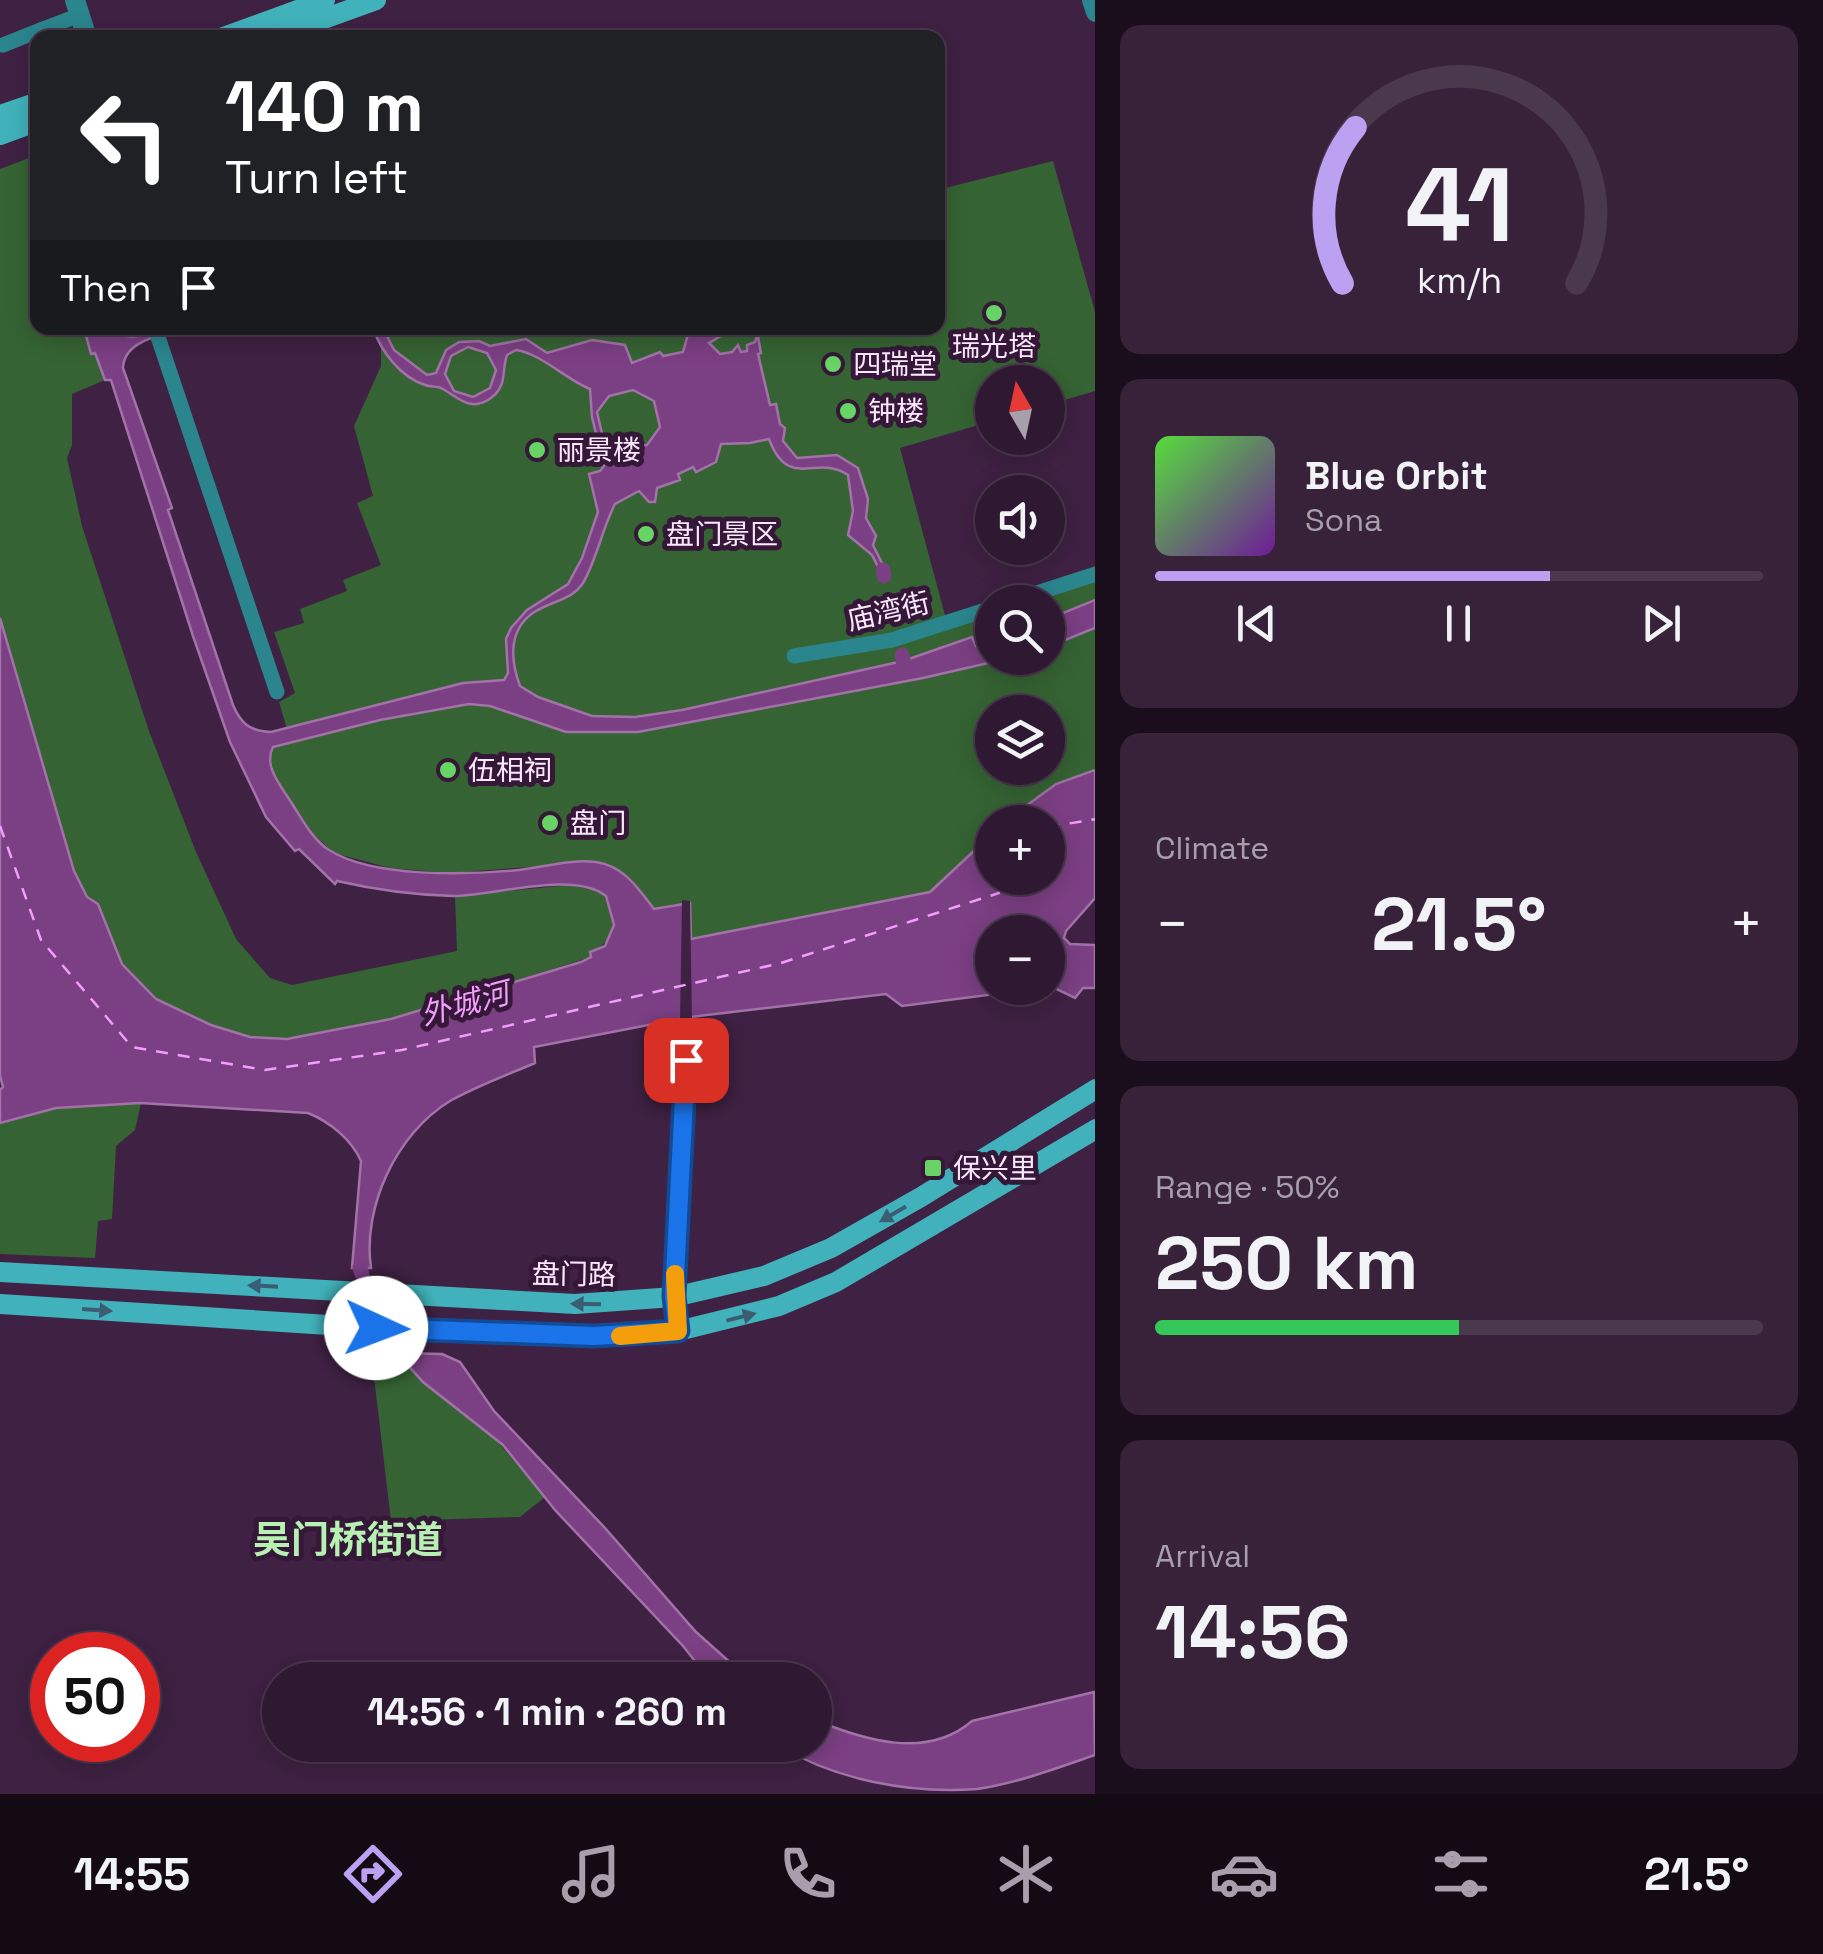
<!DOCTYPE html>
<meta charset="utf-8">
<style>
:root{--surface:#2f1932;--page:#37223a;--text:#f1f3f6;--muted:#a7a0ac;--line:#4a384d;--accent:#bca0f2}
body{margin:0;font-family:"Space Grotesk","Noto Sans SC",sans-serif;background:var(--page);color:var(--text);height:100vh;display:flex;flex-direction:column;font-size:38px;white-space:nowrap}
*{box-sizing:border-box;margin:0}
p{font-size:32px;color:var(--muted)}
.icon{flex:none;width:55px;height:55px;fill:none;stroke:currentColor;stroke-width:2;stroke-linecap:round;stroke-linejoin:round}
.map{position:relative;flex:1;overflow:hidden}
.panel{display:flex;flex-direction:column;gap:25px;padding:25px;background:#1a0e1c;width:728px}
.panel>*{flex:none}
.hud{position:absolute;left:30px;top:30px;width:915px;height:305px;border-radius:20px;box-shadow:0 5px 25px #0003,0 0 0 2px var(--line);background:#202124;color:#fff;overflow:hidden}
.needle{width:65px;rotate:351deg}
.controls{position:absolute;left:975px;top:365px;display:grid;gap:20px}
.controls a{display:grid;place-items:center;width:90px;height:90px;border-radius:50%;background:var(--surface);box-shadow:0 5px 25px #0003,0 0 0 2px var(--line);font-size:50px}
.speed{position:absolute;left:30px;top:1632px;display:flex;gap:20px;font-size:50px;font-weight:700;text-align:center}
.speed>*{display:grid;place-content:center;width:130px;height:130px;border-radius:50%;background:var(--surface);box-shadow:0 5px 25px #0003,0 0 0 2px var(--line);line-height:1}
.speed .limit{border:15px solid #d22;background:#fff;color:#111}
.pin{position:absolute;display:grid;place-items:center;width:85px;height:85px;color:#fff;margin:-42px;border-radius:20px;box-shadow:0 5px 15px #0006}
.me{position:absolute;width:110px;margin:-55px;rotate:92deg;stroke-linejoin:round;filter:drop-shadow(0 0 8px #0008)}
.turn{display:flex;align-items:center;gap:35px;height:210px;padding:0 30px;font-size:45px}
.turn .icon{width:130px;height:130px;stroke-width:2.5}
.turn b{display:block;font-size:70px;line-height:85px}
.then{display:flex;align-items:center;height:95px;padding:0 30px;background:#0003;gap:20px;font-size:38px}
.big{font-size:75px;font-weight:600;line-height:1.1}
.panel .card{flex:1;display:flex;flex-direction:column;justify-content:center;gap:15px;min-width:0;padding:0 35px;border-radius:20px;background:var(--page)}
.panel .dial{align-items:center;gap:0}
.dial svg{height:260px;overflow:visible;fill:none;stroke:var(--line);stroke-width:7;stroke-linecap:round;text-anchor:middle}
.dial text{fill:var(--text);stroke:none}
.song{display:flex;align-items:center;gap:30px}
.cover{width:120px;height:120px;border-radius:15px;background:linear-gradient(135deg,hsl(110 70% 55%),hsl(280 70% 35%))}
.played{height:10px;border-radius:5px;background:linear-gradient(90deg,var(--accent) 65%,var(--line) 65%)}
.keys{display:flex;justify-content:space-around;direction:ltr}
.heat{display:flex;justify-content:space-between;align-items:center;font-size:55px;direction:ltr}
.charge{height:15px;border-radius:8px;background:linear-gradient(90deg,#34c759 50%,var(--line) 0)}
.trip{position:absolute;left:262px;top:1662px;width:570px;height:100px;border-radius:50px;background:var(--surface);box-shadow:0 5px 25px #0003,0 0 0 2px var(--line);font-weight:600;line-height:100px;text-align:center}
.dock{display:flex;height:160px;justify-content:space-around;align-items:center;background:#130a14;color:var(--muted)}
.dock .icon{width:70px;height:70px}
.dock .active{color:var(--accent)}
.dock b{font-size:45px;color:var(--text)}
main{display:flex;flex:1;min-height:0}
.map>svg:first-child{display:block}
.green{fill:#356333;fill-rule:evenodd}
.water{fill:#7b3f83;stroke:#a272a8;stroke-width:2.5;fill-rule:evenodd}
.pier{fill:#3f2143}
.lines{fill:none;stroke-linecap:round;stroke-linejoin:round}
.canal{stroke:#7b3f83;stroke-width:15}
.ferry{stroke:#f29efc;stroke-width:2.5;stroke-dasharray:12 10;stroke-linecap:butt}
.minor{stroke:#2b858d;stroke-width:15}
.tertiary{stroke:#2b858d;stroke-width:20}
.secondary{stroke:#41b2bb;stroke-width:20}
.minor-bridge{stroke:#2b858d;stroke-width:15}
.oneway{fill:#3a5d73}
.route-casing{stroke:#114b97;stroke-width:25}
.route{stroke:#1a73e8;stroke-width:18}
.slow{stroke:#f59e0b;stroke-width:18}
.poi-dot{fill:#68d465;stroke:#351738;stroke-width:4}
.labels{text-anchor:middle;stroke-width:10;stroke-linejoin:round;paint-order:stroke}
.poi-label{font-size:28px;fill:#fce8fe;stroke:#351738;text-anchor:start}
.street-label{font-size:28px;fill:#fce8fe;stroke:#351738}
.water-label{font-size:30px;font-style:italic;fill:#f29efc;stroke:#351738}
.district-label{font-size:38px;font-weight:bold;fill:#b8f0b3;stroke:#351738}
</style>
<main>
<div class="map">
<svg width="1096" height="1794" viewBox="0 0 1096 1794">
<rect width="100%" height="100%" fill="#3f2143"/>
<g class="green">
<path d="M37,155L38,328H84L91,353H95L105,380L72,394V445L67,458L82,526L149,731L196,852L236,939L270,978L292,985L457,951L455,896L581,884L606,896C619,920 615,941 591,952V957L391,1019L287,1039L250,1037L211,1025L155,999L122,964L98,904L87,897L74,871L0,618V169Z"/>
<path d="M1053,161L1095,312V391L1048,405V382H992V421L900,448L946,619L992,606V658H1048V602H1002L1095,573V770L1056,784L1004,822H992V834L930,892L690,940L654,909L620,871L596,862L449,873L390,868L334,853L311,832L275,778L269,752L287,729L279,702L295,693L274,632L304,623L300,609L347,591L343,580L381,565L357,503L373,496L354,426L381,366V347L386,337L383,328H938V180L941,189ZM992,712H1048V768H992Z"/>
<polygon points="141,1103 135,1130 116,1146 112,1219 98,1221 95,1258 0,1254 0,1123 56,1108"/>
<polygon points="401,1359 423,1382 492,1435 545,1497 520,1517 391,1521 372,1360"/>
</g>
<g class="water">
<path d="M84,328H110C128,347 158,328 181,328C159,336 124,341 123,368L172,508L168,510L233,705C241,724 250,731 271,732L463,683L504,680L508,673L506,639L511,628L527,610L568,584L582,558L598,512L589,474L600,471L604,466L592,417L590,389C565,379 542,354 516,350L507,355C501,372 508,385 491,398C470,413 458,397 441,388C436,386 430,387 425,385C400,377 381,351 373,328H383L394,350L427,375L436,373L446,350L459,342L479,341L490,346L526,339L547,353L592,340L625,345L632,363L660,352L663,356L683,352L688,334L686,328H727L726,333L709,343L720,354L732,352L738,345L741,352L747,351V345L755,342L760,328H775L758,337L761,353L758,354L770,405L776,404L780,424L785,428L783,441L797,458L837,455L858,468L868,499L866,518L876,536L873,545L885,569L880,571L872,555L848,535L853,511L848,475C817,453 789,492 769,439L750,443L721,444L716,462L696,472L693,467L678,474L680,480L657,488L655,502H649L639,491L615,504C602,529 597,559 583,583C572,600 552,601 536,611C508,628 510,659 520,686L538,697L592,716L635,717L682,710L903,661L972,637L976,646L992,640V658H1010L923,678L638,732H566L490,706L469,704L380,720L273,747C263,766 281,786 291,802C302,819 312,839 329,850C373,878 468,875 519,870C544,867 571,859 596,862C624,866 638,888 654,909L690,903L691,939L930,892L992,834V878H1048V822H1004L1056,784L1095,770V898L1066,931L1064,938L1070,944L1095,945V988H1083L1075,998L1048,985V932H992V988H996V994L902,1006L886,994L690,1017L534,1047L535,1063C507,1075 477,1086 450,1101C397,1133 362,1207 371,1268H352L361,1161C351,1139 330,1122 308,1113L140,1103L56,1108L0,1123V1090L3,1087L0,1076V618L74,871L87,897L98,904L122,964L156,999L211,1025L250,1037L287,1039L391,1019L581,962L591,957L590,952L605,946L614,925L606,896C573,870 495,896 453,896C413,895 376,890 337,881L335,884L299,849L295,851L266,817L230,742L193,636L111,380H105L95,353L91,354ZM468,347L487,353L496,370L490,388L473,397L454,391L445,374L451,356ZM633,390L654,401L660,427L647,445L622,451L604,442L597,412L609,396Z"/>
<polygon points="1095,600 1095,628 1048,647 1048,619"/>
<polygon points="397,1353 442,1354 460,1362 494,1411 605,1528 696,1632 750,1680 710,1680 683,1646 555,1510 503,1445 423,1382"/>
<path d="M1094,1692L1095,1755C1057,1768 1018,1783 977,1789C910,1794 835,1780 778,1745H815V1720C864,1740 927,1760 972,1721Z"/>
</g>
<polygon class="pier" points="682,900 690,901 692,1022 680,1024"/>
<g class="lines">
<g class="canal">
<polyline points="883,570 884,576"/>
<polyline points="902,655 903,661"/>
<polyline points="360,1268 362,1274"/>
<polyline points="402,1347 406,1353"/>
</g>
<g class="ferry">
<polyline points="0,826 41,940 132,1047 265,1070 402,1050 781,963 999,893 998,878"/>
<polyline points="1048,827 1096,819"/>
</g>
<g class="minor">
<polyline points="43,29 80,15"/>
<polyline points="155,328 277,692"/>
<polyline points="1009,602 1096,574"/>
<polyline points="794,656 892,640 992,608"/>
<polyline points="678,1331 674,1297 687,1059"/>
</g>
<g class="tertiary">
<polyline points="75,0 87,38"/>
<polyline points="1092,0 1096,12"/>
</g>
<g class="secondary">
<polyline points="221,38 325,0"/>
<polyline points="271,38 376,0"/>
<polyline points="0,115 38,102"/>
<polyline points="0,135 38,121"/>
<polyline points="0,1272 575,1304 674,1297 764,1276 831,1248 921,1197 1096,1089"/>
<polyline points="0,1304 376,1328 570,1336 614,1336 678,1331 779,1306 836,1282 1096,1129"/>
</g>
<polyline class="minor-bridge" points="3,45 43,29"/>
</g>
<defs><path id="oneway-solid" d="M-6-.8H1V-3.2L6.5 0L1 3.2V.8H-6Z" transform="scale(2.5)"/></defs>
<g class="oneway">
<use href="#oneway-solid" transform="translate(893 1214) rotate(150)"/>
<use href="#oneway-solid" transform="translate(263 1286) rotate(-177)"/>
<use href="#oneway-solid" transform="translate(586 1304) rotate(-179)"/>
<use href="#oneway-solid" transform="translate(97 1310) rotate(4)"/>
<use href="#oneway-solid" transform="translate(741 1317) rotate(-14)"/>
</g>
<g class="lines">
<defs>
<polyline id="route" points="376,1328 594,1336 678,1331 674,1296 686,1060"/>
</defs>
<use href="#route" class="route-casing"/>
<use href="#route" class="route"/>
<polyline class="slow" points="620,1336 678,1331 675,1274"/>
</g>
<g class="poi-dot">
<circle cx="994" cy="313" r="10"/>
<circle cx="833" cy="364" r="10"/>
<circle cx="848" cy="411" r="10"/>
<circle cx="537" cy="450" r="10"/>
<circle cx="646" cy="534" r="10"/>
<circle cx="448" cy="770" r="10"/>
<circle cx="550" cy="823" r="10"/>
<rect x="923" y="1158" width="20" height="20" rx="5"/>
</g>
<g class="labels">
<g class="poi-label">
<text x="994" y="356" text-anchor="middle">瑞光塔</text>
<text x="853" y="374">四瑞堂</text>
<text x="868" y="421">钟楼</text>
<text x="557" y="460">丽景楼</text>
<text x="666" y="544">盘门景区</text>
<text x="468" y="780">伍相祠</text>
<text x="570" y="833">盘门</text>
<text x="953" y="1178">保兴里</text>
</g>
<g class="street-label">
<text transform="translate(888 611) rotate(-13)" y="10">庙湾街</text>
<text transform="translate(574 1274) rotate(1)" y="10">盘门路</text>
</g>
<g class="water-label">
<text transform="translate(465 1004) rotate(-15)" y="10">外城河</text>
</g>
<g class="district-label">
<text x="348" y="1553">吴门桥街道</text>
</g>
</g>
</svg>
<div class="controls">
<a><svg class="needle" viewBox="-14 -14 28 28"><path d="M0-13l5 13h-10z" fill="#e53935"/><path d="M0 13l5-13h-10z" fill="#a7a0ac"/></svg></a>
<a><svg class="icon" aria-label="sound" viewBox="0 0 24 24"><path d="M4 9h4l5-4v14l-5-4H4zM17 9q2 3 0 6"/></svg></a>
<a><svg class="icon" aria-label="search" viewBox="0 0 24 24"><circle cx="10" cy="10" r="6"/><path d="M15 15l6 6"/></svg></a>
<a><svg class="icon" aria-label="layers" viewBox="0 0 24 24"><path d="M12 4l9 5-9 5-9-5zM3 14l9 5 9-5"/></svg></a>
<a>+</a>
<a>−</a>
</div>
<div class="speed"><div class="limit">50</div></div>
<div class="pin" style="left:686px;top:1060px;background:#d93025"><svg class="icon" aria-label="arrive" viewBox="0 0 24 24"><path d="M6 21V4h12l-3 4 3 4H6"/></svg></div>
<svg class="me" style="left:376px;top:1328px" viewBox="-20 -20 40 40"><circle r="19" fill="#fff"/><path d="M0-13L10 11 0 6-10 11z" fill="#1a73e8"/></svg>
<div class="trip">14:56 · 1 min · 260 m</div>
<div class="hud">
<div class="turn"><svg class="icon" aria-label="left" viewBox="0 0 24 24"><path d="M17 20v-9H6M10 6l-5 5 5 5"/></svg><div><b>140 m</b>Turn left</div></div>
<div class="then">Then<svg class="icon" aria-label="arrive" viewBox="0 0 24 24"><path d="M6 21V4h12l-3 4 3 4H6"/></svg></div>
</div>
</div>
<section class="panel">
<div class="card dial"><svg viewBox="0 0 100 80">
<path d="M14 69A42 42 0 1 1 86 69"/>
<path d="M14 69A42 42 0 0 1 18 21" stroke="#bca0f2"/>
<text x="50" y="56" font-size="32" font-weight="700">41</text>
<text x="50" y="72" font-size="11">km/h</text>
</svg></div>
<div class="card">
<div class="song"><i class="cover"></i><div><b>Blue Orbit</b><p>Sona</p></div></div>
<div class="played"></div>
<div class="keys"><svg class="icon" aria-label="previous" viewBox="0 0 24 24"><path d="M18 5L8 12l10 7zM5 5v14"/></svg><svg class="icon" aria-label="pause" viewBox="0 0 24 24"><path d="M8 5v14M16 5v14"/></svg><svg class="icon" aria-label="next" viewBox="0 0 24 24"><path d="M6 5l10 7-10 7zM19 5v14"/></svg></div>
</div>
<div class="card"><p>Climate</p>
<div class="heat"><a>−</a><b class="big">21.5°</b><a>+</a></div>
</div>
<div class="card"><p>Range · 50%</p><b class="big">250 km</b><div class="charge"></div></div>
<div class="card"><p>Arrival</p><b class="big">14:56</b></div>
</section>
</main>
<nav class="dock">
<b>14:55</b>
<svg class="icon active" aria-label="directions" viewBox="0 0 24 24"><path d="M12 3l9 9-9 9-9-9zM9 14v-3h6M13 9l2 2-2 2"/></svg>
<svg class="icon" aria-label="music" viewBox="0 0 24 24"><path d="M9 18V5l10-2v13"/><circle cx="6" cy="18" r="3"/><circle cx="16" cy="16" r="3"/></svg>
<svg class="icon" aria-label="phone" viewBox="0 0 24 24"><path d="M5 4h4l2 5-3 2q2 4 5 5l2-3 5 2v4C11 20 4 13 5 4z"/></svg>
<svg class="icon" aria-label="climate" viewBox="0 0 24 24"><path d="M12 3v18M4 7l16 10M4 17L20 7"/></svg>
<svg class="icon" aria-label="car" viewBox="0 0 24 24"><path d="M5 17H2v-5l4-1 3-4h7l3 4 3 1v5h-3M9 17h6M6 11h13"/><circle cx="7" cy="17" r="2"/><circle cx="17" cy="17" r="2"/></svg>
<svg class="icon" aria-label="filters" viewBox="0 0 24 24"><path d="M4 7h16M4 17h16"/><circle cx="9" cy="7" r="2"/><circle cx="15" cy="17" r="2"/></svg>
<b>21.5°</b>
</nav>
